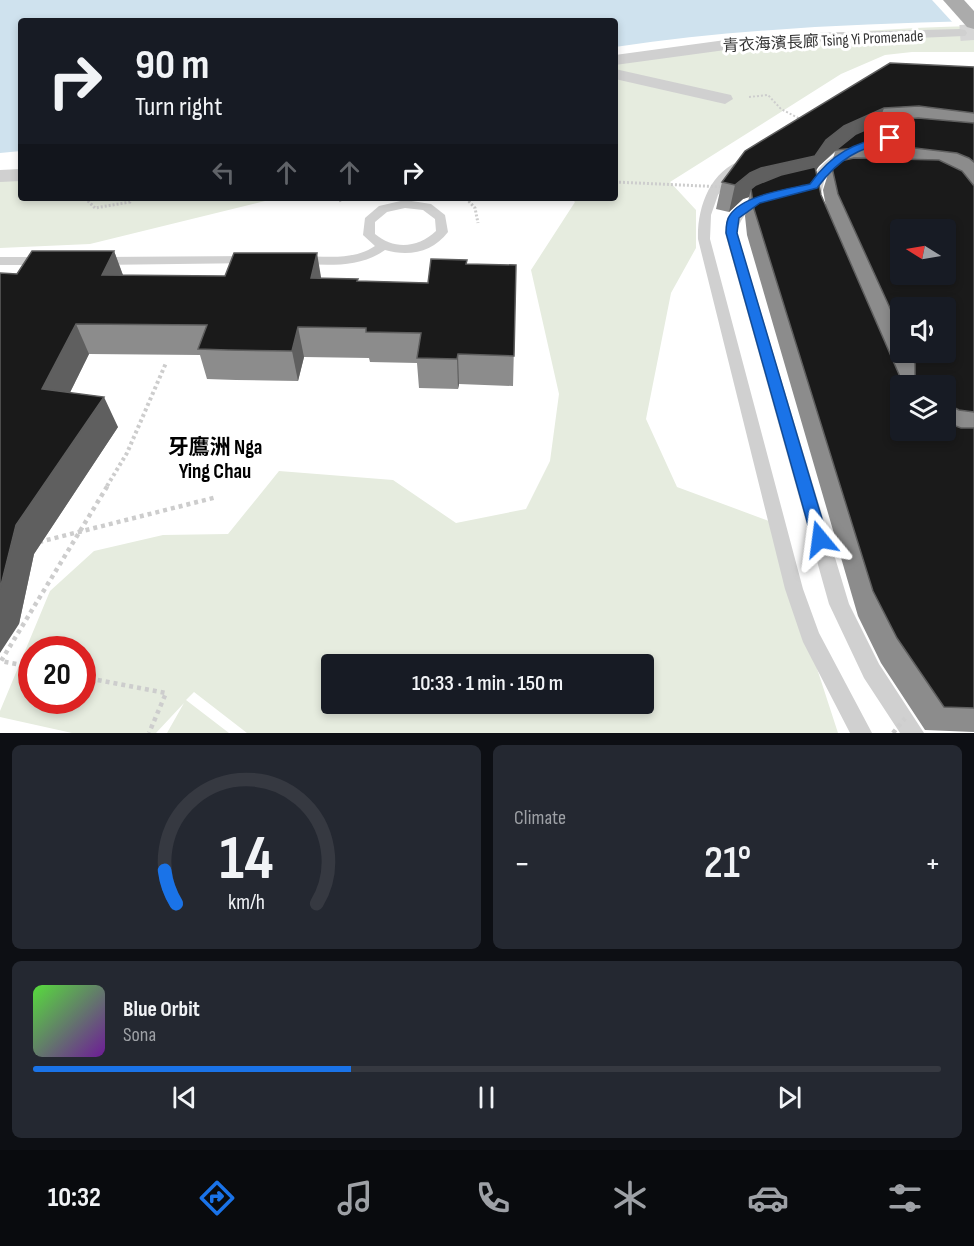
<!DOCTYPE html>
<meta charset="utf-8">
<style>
:root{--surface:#171b24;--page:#242831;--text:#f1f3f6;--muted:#9ea1a6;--line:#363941;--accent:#1a73e8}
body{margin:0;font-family:"Sofia Sans Condensed","Noto Sans TC",sans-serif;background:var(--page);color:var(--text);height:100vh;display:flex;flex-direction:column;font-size:22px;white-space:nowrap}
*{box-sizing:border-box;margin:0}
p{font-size:20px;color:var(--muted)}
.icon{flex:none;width:33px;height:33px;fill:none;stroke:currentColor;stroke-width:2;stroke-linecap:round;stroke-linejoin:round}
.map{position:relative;height:733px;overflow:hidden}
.sheet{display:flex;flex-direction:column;gap:12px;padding:12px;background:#0d0f14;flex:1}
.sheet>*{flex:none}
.top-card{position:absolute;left:18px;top:18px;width:600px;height:183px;border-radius:6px;box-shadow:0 3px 9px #0003;background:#171b24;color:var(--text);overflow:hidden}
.needle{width:39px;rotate:281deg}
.fabs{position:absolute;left:890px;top:219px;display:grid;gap:12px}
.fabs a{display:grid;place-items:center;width:66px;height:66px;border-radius:6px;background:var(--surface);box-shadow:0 3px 9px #0003;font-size:30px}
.speed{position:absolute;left:18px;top:636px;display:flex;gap:12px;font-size:30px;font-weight:700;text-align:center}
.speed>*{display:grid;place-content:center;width:78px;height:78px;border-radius:50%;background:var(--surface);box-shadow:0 3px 9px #0003;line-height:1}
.speed .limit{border:9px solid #d22;background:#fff;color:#111}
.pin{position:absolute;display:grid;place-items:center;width:51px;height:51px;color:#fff;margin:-26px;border-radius:12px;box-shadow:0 3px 9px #0006}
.me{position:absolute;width:66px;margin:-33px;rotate:344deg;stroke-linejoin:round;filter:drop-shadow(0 0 4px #0008)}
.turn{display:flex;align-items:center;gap:21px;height:126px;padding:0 18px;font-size:27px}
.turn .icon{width:78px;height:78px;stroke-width:2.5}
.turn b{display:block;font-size:42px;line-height:51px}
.lanes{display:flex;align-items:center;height:57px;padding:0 18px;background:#0003;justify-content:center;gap:30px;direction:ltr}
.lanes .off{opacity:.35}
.big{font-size:45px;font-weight:600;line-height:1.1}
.sheet .card{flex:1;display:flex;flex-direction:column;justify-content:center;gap:9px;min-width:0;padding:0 21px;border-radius:9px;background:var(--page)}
.sheet .dial{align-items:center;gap:0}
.dial svg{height:156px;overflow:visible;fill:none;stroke:var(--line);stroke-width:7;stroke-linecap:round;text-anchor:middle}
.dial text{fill:var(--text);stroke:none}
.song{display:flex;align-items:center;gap:18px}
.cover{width:72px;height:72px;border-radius:9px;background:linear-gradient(135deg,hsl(110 70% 55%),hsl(280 70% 35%))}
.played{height:6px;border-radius:3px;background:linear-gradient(90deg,var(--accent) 35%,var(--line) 35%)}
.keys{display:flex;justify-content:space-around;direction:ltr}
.heat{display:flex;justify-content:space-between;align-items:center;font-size:33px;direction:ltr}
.sheet .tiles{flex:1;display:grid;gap:12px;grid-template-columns:1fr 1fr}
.card:last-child{grid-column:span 2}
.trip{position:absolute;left:321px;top:654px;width:333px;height:60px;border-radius:6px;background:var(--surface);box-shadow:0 3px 9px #0003;font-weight:600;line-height:60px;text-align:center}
.tabs{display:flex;height:96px;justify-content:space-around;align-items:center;background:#090b0e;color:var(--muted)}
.tabs .icon{width:42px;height:42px}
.tabs .active{color:var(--accent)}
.tabs b{font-size:27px;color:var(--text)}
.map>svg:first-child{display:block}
.green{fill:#e6ecdf;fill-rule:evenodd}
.water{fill:#cfe2ee}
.pier{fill:#fff}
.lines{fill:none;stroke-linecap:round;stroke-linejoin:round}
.pedestrian-tunnel{stroke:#d6d6d6;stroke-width:16;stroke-dasharray:16 8;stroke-linecap:butt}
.path-far3{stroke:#cdcdcd;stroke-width:2;stroke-dasharray:2 2;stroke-linecap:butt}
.path-far2{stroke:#cdcdcd;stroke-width:3;stroke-dasharray:2 2;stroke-linecap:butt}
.path-far1{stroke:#cdcdcd;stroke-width:4;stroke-dasharray:3 3;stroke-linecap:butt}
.path{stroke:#cdcdcd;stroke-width:4.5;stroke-dasharray:4 4;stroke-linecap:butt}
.service{fill:#d0d0d0;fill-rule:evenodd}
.pedestrian{fill:#d0d0d0;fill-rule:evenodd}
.primary{fill:#ababab;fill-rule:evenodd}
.path-bridge-far1{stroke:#cdcdcd;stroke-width:3;stroke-dasharray:2 2;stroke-linecap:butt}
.path-bridge{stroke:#cdcdcd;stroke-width:4.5;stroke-dasharray:4 4;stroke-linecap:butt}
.wall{fill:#8c8c8c;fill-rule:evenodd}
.shaded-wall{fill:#5f5f5f}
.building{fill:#1a1a1a;stroke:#5f5f5f;stroke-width:1.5;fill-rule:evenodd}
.route{fill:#1a73e8;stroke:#114b97;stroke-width:1.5}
.labels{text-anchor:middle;stroke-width:6;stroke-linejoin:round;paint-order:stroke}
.far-street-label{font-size:16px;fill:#333;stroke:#fff}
.neighbourhood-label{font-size:21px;font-weight:bold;fill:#000;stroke:#fff}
</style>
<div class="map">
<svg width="974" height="733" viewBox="0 0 974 733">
<rect width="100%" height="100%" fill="#fff"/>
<g class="green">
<path d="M974,26V52H912L885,55L841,74L670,182L696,210V248L671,293L646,419L677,487L769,521L838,733H247L194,692L186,700L229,733H167L184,703L156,733H72L0,717V711L50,591L94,551L163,535L228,534L279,471L393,480L456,523L526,509L550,461L559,394L531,270L575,202L571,198H615V57C734,40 854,29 974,26ZM32,650H82V700H32ZM332,664H644V704H332Z"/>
<polygon points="21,169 21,198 277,198 90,244 0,248 0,171"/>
</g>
<path class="water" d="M0,0H974V21C854,24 734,29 615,47V21H21V151L0,153Z"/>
<polygon class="pier" points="932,0 974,0 974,24 954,24"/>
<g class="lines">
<polyline class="pedestrian-tunnel" points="960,33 974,32"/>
<polyline class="path-far3" points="749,97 768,95 781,109 802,120"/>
<g class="path-far2">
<polyline points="85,198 95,208 130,202 133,198"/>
<polyline points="466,198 475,208 478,223"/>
<polyline points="339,201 345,198"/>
</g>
<polyline class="path-far1" points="107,486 127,453 166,363"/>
<g class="path">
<polyline points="32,667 1,661 108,485"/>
<polyline points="82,677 166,693 149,733"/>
</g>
<g class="service">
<path d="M846,150L852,153L825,177L820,199H812C803,178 828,156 846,150Z"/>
<path d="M743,160L749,163L728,180L718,195L711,215L710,239L803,589L819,633L872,733H850L803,642L785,589L698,239C697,208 710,170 743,160Z"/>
<path d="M767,194L771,195V201C752,207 742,212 737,233L849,604L879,664L924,733H900L864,678L829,604L725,233C730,209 744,200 767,194Z"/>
<path d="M405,200L431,204L445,215L448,232C433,252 409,257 385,250C360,268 329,265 300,264L293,260L300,256C325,256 353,261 375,246L363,235L365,218L379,206ZM405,208L423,210L435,219L436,231C418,248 394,250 375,234V222L387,212Z"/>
<polygon points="252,256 259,260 257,263 99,265 92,261 99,257"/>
<polygon points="0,257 45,257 52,261 45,265 0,265"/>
</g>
<g class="pedestrian">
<polygon points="960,29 965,30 967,33 965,36 770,44 615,65 615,55 770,34"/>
<polygon points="615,69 731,95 733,99 725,104 615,79"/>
<polygon points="21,169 21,181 0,182 0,170"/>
</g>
<polygon class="primary" points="943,0 964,0 974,11 974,29 967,27"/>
<polyline class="path-bridge-far1" points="615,182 725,187"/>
<g class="path-bridge">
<polyline points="39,542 217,497"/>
<polyline points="893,733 905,718"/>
</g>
</g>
<g class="wall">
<path d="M974,67V732L925,730L881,663L858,616L747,235L745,216L749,197L743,199L729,212L716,209L722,182ZM835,152L823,190L826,207L821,195L816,170L819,166ZM900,308L945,352H900ZM900,386H945V430H900Z"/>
<polygon points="114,251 123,275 321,278 358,281 428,283 467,264 516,265 513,386 459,384 458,389 419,388 417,363 370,362 369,358 304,357 298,381 236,380 207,379 200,355 89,354 70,392 118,427 34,554 19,624 17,274"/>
</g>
<g class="shaded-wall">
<polygon points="884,108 875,134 836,150 819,166 808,182 751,189 749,197 743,199 729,212 735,185 750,173 826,140 844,126"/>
<polygon points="114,251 125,281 102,275"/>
<polygon points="317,253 322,283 311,278"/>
<polygon points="76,324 89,354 57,419 42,389"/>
<polygon points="298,327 304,357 298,381 292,351"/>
<polygon points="458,354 459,384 458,389 457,359"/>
<polygon points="104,397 118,427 34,554 19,624 0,653 0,589 16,525"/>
</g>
<g class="building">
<polygon points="890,63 974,67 974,113 919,106 884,108 844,126 826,140 815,156 761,168 750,173 735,185 722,182 745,151"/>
<polygon points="918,118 974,123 974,162 969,158 957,153 915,148 865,147 836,150 856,134 886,121"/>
<path d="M854,158L939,160L962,171L974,186V412L959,410L945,403V386H915V364L910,352H945V308H900V330L838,194L831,163ZM900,230H945V274H900Z"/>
<polygon points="815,167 821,195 904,386 900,386 900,430 945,430 945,422 961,428 974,428 974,708 944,707 897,638 873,591 754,209 751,189 756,185 781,175"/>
<polygon points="32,251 114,251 102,275 225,276 234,253 317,253 311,278 358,279 357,281 428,283 431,259 467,260 466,264 516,265 514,356 458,354 457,359 417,358 421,333 366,332 366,328 298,327 292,351 228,350 198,349 207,325 76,324 42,389 104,397 16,525 0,589 0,273 17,274"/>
</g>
<path class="route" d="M890,135L895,138L894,140C859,148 839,158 817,188L760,203L739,218L737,233L828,539L826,544L820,546L814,544L812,539L726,233C726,227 726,220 730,215C743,195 788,189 810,184C832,153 854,143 890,135Z"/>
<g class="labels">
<g class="far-street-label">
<text transform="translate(823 40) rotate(-3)" y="6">青衣海濱長廊 Tsing Yi Promenade</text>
</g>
<g class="neighbourhood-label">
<text x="215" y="454">牙鷹洲 Nga<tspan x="215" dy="24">Ying Chau</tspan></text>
</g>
</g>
</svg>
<div class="fabs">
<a><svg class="needle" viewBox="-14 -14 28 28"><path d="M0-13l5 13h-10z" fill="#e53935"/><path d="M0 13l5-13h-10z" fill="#9ea1a6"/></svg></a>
<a><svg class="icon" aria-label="sound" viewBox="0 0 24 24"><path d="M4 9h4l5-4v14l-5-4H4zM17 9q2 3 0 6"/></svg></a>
<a><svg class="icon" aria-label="layers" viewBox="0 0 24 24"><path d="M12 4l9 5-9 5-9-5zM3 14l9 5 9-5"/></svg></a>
</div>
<div class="speed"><div class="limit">20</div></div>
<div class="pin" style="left:890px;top:138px;background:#d93025"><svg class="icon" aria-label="arrive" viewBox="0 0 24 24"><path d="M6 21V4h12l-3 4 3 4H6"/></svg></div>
<svg class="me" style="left:820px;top:539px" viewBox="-20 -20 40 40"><path d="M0-17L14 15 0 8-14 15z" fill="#1a73e8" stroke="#fff" stroke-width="4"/></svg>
<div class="trip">10:33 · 1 min · 150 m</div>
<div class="top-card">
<div class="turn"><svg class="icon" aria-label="right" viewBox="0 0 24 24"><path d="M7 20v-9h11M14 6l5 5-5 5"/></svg><div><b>90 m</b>Turn right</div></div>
<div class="lanes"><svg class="icon off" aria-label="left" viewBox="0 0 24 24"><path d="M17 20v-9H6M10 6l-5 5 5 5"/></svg><svg class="icon off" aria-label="ahead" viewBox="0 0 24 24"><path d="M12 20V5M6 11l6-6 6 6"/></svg><svg class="icon off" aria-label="ahead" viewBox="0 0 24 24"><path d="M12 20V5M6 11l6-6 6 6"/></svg><svg class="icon" aria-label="right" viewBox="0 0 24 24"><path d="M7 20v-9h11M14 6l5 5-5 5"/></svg></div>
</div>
</div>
<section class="sheet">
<div class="tiles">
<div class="card dial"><svg viewBox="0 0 100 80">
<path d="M14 69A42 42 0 1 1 86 69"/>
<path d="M14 69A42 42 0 0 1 8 52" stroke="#1a73e8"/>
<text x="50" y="56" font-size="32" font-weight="700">14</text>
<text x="50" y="72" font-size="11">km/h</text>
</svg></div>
<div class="card"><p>Climate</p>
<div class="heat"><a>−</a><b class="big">21°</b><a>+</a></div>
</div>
<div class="card">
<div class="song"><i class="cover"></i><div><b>Blue Orbit</b><p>Sona</p></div></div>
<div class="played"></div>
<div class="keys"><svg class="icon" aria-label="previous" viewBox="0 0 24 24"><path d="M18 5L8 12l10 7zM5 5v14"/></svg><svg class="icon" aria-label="pause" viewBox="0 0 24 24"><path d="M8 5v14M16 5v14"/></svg><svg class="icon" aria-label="next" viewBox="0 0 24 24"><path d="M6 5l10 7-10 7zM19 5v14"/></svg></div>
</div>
</div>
</section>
<nav class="tabs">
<b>10:32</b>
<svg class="icon active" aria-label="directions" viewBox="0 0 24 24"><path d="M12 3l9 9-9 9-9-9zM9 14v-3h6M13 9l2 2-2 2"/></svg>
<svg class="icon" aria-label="music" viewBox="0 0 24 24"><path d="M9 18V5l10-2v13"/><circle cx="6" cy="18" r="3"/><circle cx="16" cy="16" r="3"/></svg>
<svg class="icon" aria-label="phone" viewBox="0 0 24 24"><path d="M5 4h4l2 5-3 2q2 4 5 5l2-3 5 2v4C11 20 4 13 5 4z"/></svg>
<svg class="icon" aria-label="climate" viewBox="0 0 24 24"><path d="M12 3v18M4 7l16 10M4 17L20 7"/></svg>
<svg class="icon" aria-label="car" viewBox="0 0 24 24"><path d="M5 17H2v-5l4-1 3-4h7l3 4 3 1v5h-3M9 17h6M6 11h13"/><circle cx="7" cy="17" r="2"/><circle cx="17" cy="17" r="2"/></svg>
<svg class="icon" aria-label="filters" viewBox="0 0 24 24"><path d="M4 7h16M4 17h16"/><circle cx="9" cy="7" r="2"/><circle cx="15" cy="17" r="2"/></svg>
</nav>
